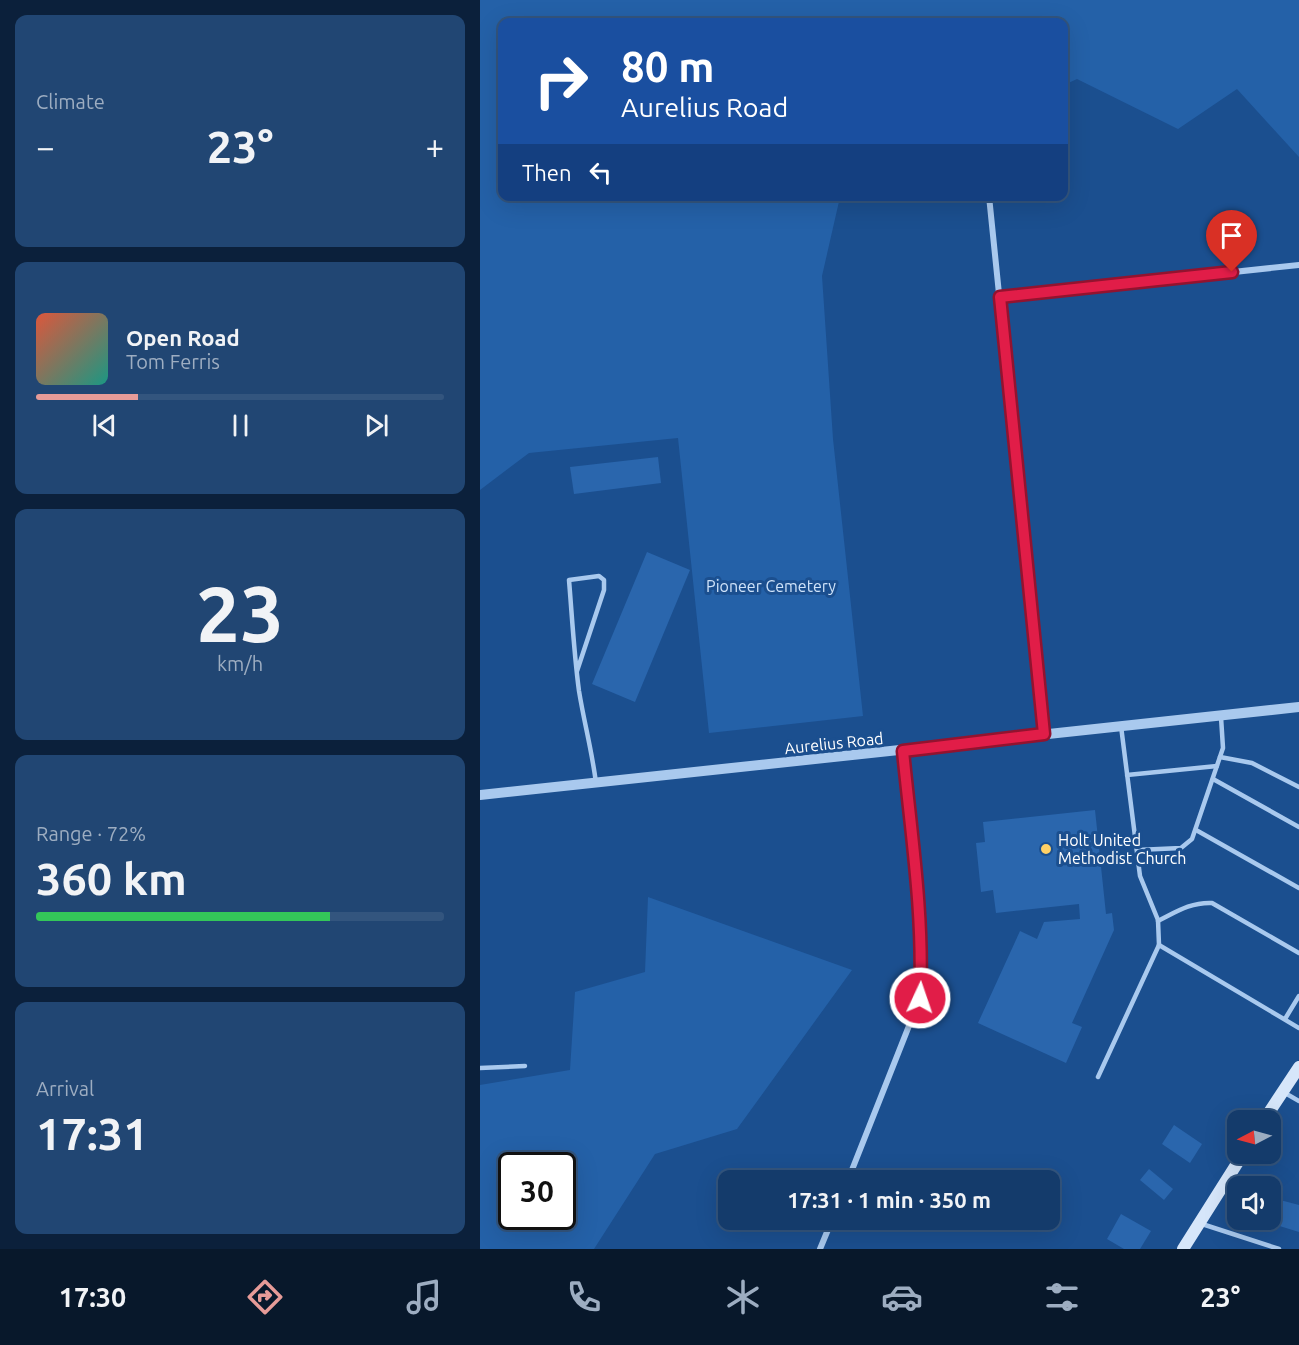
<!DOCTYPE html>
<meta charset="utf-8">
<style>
:root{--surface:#143b6b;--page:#214673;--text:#f1f3f6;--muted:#9dadc1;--line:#33557e;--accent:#e69b98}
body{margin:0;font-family:Ubuntu,sans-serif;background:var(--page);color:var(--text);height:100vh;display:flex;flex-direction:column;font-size:22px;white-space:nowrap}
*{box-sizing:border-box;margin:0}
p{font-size:20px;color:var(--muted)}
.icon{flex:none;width:33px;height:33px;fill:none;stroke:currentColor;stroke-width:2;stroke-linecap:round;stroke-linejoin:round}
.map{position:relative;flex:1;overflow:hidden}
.drawer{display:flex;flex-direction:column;gap:15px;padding:15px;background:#0b203b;width:480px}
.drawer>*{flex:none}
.hud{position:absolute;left:18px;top:18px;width:570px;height:183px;border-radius:12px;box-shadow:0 6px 24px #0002,0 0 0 2px var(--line);background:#1a4fa0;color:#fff;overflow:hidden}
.needle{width:39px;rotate:264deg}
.tools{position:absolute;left:747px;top:1110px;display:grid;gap:12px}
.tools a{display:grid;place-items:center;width:54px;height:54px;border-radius:12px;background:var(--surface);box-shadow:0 6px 24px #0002,0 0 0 2px var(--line);font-size:30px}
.speed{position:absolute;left:18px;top:1152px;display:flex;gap:12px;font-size:30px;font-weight:700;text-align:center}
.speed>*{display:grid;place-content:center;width:78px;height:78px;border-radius:50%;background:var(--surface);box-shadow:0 6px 24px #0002,0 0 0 2px var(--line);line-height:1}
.speed .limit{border:3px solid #111;border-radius:9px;background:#fff;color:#111}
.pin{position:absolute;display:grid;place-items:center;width:51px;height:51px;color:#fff;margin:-62px -26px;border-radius:50% 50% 50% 0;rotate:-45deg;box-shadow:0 0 6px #0007}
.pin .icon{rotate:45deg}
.me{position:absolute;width:66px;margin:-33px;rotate:3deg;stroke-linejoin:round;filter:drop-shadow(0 0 4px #0008)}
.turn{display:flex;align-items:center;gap:21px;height:126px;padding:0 24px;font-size:27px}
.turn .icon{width:78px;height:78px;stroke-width:2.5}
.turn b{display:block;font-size:42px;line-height:51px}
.then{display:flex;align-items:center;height:57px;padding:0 24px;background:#0003;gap:12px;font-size:22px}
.big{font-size:45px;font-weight:600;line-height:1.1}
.drawer .tile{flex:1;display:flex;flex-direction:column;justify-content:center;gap:9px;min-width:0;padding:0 21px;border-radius:12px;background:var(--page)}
.drawer .dial{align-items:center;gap:0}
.dial b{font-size:78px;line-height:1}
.song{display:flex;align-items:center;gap:18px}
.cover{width:72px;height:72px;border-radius:9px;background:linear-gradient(135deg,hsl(10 70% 55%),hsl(170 70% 35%))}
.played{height:6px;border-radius:3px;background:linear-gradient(90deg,var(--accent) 25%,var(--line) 25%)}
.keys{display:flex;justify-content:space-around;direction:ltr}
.heat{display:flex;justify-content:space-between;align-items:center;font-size:33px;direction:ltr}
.charge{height:9px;border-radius:4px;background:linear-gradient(90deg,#34c759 72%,var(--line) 0)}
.trip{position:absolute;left:238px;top:1170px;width:342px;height:60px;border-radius:12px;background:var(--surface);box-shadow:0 6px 24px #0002,0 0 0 2px var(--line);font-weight:600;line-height:60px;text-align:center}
.menu{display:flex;height:96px;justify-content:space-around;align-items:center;background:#08182b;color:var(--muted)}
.menu .icon{width:42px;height:42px}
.menu .active{color:var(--accent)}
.menu b{font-size:27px;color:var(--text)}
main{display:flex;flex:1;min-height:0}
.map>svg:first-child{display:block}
.green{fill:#2461a8;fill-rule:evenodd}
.building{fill:#2a66ad}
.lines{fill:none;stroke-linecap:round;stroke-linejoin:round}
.service{stroke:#a9c9ee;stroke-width:4.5}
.minor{stroke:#a9c9ee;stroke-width:6}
.tertiary{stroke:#a9c9ee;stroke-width:10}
.secondary{stroke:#d6e6fa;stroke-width:12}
.route-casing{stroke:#92132f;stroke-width:15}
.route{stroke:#e11d48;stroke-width:10}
.poi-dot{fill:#ffd166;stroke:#1b4f8f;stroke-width:2}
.labels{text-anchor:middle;stroke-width:6;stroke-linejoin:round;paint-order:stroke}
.park-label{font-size:16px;fill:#cfe3fa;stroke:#1b4f8f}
.street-label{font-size:16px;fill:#fff;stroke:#1b4f8f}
.poi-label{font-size:16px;fill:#fff;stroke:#1b4f8f;text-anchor:start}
</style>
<main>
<section class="drawer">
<div class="tile"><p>Climate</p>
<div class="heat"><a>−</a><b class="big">23°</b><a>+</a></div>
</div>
<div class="tile">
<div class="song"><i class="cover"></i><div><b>Open Road</b><p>Tom Ferris</p></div></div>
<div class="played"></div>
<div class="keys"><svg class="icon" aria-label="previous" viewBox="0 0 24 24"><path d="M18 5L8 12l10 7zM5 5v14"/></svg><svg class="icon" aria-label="pause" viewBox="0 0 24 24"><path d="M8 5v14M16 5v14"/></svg><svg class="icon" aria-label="next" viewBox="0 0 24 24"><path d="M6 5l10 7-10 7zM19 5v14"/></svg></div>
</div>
<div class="tile dial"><b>23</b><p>km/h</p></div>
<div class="tile"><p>Range · 72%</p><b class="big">360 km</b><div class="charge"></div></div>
<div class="tile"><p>Arrival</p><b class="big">17:31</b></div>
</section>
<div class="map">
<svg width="819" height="1249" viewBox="0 0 819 1249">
<rect width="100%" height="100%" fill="#1b4f8f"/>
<g class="green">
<polygon points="0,0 819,0 819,157 757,89 698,129 597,79 584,85 584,22 22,22 22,196 360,197 342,276 353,439 383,716 229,733 198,438 49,453 0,490"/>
<path d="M168,897L372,970L257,1129L175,1154L114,1249H0V1085L90,1070L95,992L165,972ZM32,1166H82V1216H32Z"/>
</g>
<g class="building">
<polygon points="178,457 181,483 94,494 90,467"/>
<polygon points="167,552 210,570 155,702 112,684"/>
<polygon points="615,810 626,914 632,913 634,930 592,1023 602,1027 586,1063 498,1023 540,931 557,939 564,922 600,919 599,904 516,913 513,890 501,892 496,843 505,842 503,822"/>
<polygon points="694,1125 722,1144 710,1163 682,1144"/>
<polygon points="669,1169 693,1189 684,1200 660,1180"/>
<polygon points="800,1200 819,1205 819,1232 793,1224"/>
<polygon points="641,1214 671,1231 660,1249 644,1249 627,1239"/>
</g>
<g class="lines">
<g class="service">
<path d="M97,671L124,590V580L119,576L89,580C92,616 94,654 99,691C104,722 112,751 116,783"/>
<polyline points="740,757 772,763 819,787"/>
<polyline points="647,775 737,766"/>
<polyline points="733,779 819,827"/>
<polyline points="716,830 819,888"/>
<polyline points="657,850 701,848 712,839 743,748 741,717"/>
<path d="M678,921C696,912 711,902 732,903L819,953"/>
<polyline points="679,945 819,1028"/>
<polyline points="805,1019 819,996"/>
<polyline points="0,1068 45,1066"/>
<polyline points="618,1077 679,945 678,920 660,876 641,726"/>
<polyline points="805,1093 819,1101"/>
<polyline points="722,1224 799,1249"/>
</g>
<g class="minor">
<polyline points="509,196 564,734"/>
<polyline points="520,297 819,265"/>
<polyline points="368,1180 440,998 442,957 438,895 423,751"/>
<polyline points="340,1249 352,1220"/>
</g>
<polyline class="tertiary" points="0,795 819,707"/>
<g class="secondary">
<polyline points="784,1120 819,1067"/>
<polyline points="703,1249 763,1154"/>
</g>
</g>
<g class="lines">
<defs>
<path id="route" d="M440,998C444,915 431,833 423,751L564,734L520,297L752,272"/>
</defs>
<use href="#route" class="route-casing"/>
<use href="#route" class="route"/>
</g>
<circle class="poi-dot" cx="566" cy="849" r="6"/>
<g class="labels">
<g class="park-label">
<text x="291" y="592">Pioneer Cemetery</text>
</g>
<g class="street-label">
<text transform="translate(354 743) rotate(-6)" y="6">Aurelius Road</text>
</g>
<g class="poi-label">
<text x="578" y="846">Holt United<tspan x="578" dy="18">Methodist Church</tspan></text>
</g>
</g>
</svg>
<div class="tools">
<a><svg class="needle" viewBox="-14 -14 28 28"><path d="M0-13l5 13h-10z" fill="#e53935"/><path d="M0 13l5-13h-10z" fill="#9dadc1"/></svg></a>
<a><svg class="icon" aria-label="sound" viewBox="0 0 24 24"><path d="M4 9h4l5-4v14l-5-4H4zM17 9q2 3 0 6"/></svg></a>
</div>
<div class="speed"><div class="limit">30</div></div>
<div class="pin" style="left:752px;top:272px;background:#d93025"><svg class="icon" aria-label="arrive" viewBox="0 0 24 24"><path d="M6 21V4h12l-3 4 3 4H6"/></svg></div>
<svg class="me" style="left:440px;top:998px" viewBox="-20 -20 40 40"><circle r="17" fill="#e11d48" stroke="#fff" stroke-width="3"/><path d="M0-11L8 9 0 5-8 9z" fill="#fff"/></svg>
<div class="trip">17:31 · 1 min · 350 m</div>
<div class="hud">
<div class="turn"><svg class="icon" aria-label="right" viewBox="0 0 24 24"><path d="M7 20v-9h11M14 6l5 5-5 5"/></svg><div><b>80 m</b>Aurelius Road</div></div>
<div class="then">Then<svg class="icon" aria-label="left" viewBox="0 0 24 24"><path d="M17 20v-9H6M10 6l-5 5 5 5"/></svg></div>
</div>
</div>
</main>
<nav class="menu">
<b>17:30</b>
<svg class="icon active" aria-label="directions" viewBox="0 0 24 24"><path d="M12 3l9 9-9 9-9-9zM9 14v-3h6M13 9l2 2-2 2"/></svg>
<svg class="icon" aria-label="music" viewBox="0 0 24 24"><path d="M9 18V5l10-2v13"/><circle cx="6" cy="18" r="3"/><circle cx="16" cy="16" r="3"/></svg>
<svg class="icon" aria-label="phone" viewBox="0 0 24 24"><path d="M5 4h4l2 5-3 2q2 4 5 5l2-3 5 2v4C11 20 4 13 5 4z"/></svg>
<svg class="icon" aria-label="climate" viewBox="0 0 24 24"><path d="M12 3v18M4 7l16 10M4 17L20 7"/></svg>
<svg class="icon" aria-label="car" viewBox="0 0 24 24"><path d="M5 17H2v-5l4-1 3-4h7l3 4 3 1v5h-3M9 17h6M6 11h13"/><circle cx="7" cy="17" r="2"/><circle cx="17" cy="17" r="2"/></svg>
<svg class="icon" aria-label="filters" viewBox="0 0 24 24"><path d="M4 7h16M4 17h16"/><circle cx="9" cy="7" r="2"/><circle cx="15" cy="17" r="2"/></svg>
<b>23°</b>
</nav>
